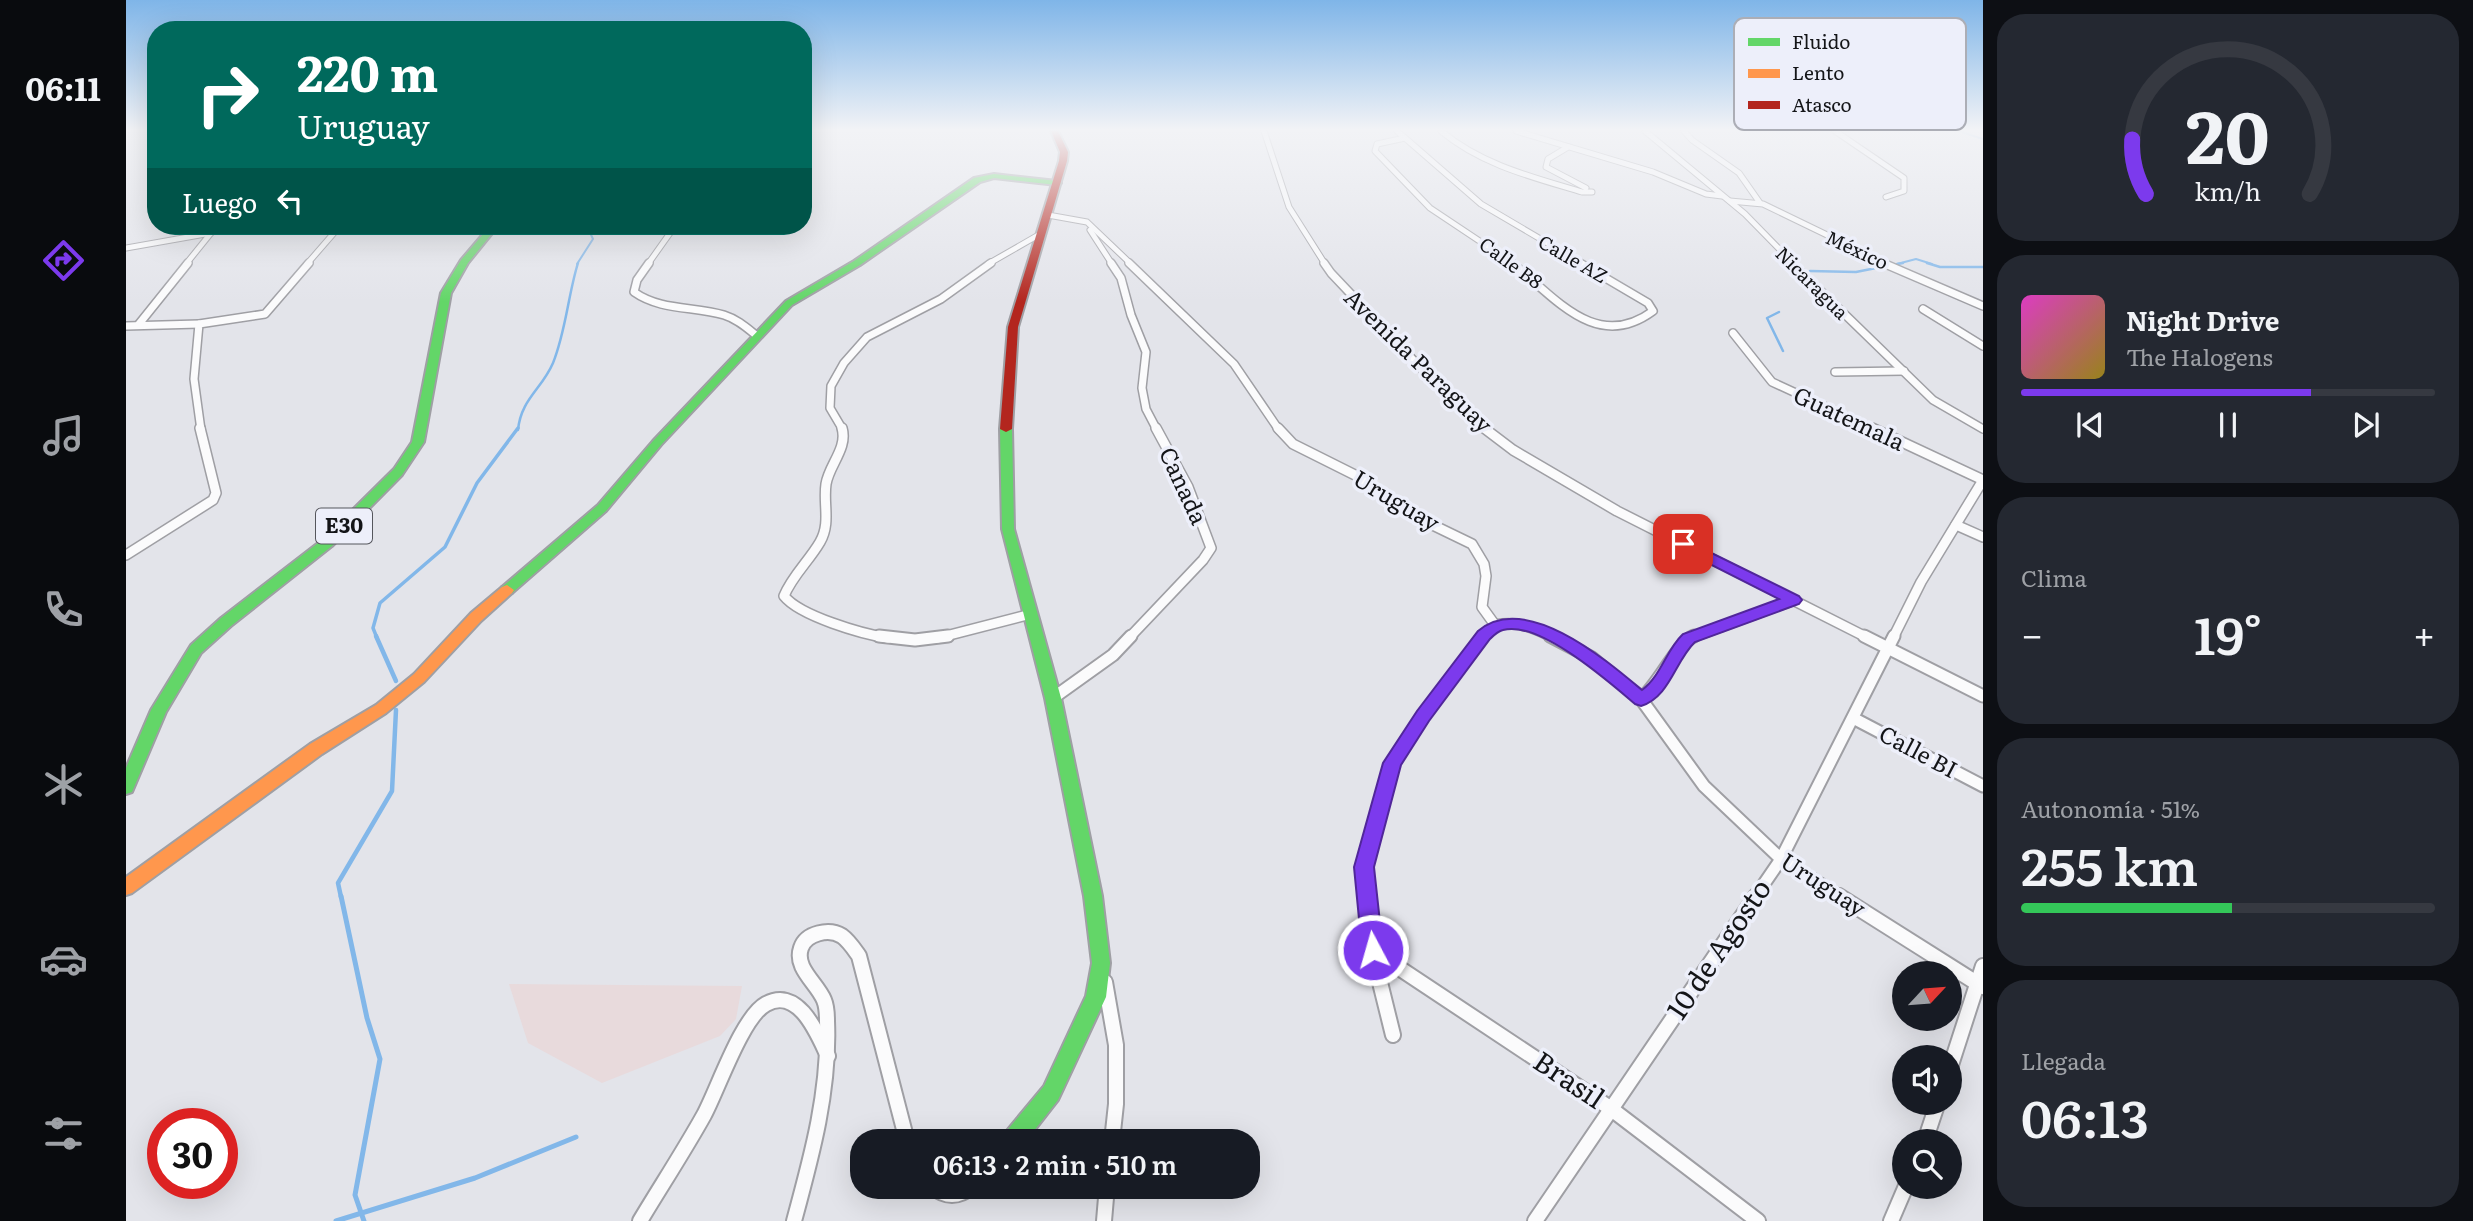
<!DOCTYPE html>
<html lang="es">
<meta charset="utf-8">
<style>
:root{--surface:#171b24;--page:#242831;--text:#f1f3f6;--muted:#9ea1a6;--line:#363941;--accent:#7c3aed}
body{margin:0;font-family:Literata,serif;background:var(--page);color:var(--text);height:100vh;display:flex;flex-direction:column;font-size:26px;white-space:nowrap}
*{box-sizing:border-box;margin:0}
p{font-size:23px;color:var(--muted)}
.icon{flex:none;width:38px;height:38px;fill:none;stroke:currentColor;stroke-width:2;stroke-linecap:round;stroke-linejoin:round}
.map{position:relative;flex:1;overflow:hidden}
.sheet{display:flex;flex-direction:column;gap:14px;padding:14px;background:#0d0f14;width:490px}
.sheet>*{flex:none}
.hud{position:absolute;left:21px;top:21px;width:665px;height:214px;border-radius:28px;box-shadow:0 7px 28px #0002;background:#00695c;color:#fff;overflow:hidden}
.needle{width:46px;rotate:64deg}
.controls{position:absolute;left:1766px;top:961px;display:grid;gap:14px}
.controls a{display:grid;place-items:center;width:70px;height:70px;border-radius:50%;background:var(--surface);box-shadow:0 7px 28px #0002;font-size:35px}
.speed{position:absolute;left:21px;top:1108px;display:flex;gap:14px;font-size:35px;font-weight:700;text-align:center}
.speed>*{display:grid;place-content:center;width:91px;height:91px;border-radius:50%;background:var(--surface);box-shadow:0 7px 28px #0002;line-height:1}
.speed .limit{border:10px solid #d22;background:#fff;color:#111}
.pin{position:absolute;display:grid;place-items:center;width:60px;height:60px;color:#fff;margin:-30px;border-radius:14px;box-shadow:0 4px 10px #0006}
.me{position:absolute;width:77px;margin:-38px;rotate:354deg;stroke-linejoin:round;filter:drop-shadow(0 0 5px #0008)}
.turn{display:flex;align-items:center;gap:24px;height:147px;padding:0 35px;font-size:32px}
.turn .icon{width:91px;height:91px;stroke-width:2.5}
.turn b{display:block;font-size:49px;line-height:60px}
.then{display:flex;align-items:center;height:66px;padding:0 35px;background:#0003;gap:14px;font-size:26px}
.big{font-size:52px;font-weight:600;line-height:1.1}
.sheet .tile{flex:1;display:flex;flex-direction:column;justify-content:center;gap:10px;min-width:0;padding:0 24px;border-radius:28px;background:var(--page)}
.sheet .dial{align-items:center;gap:0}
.dial svg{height:182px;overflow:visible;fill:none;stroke:var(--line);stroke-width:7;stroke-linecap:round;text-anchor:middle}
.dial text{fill:var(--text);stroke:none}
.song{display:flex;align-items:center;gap:21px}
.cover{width:84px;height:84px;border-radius:10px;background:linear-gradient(135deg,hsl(310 70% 55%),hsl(50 70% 35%))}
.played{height:7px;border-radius:4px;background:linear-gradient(90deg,var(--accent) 70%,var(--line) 70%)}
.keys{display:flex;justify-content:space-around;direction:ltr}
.heat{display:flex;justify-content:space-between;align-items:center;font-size:38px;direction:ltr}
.charge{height:10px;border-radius:5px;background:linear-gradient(90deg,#34c759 51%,var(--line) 0)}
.trip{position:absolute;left:724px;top:1129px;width:410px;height:70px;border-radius:28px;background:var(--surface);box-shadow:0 7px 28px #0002;font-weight:600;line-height:70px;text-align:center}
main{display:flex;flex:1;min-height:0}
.dock{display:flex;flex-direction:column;width:126px;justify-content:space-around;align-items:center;background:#090b0e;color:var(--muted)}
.dock .icon{width:49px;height:49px}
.dock .active{color:var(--accent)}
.dock b{font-size:32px;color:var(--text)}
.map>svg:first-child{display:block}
.industrial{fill:#e8dadc}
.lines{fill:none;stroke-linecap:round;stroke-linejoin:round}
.stream-far4{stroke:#82b7e9;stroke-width:2}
.stream-far3{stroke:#82b7e9;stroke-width:2.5}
.stream-far2{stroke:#82b7e9;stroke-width:3.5}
.stream-far1{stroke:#82b7e9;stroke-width:4.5}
.stream{stroke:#82b7e9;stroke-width:5}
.street-far4-casing{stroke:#9f9fa4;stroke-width:7}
.street-far3-casing{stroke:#9f9fa4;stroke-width:10}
.street-far2-casing{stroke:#9f9fa4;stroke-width:12}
.street-far1-casing{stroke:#9f9fa4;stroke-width:15}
.street-casing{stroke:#9f9fa4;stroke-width:18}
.fast-casing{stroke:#9f9fa4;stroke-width:4}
.slow-casing{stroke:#9f9fa4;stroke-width:4}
.jam-casing{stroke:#9f9fa4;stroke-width:4}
.street-far4{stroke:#fbfbfc;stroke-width:5}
.street-far3{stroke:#fbfbfc;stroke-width:7}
.street-far2{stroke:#fbfbfc;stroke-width:9}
.street-far1{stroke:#fbfbfc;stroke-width:11}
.street{stroke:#fbfbfc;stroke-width:14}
.fast{fill:#63d668;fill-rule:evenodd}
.slow{fill:#ff974d;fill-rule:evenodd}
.jam{fill:#b3261e;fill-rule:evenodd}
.route{fill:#7c3aed;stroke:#51269a;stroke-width:2}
.labels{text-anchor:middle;stroke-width:7;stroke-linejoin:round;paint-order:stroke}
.far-street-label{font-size:19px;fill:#141518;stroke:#edeffa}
.shield{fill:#edeffa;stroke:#55565c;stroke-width:2}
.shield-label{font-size:21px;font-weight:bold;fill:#141518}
.street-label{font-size:23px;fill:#141518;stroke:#edeffa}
.near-street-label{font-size:28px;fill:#141518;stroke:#edeffa}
.key{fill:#edeffa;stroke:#acaeb6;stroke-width:2}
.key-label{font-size:19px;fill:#141518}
</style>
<main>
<nav class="dock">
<b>06:11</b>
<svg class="icon active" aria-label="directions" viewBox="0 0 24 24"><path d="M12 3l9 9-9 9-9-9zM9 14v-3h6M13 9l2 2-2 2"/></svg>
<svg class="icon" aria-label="music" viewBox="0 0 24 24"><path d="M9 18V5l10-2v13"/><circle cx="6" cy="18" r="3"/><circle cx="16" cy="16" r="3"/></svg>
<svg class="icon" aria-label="phone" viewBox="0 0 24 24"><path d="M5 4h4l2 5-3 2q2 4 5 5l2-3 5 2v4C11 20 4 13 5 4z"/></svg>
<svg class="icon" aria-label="climate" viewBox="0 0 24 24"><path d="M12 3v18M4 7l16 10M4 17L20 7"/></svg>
<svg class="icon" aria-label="car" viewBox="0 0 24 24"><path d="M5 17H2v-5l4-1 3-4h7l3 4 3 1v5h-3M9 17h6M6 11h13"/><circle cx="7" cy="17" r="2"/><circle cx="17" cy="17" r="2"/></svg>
<svg class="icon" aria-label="filters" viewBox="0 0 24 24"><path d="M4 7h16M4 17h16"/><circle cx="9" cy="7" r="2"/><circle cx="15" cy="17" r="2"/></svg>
</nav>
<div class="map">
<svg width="1857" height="1221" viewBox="0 0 1857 1221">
<rect width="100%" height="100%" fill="#e3e4ea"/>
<polygon class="industrial" points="383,984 616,986 610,1019 594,1036 476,1083 402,1043"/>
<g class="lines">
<g class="stream-far4">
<polyline points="1833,131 1857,139"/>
<polyline points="451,264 467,239 461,226"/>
<polyline points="1771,264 1790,259 1806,264"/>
</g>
<g class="stream-far3">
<polyline points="1801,263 1814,267 1857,267"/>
<polyline points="1771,264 1777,263"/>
<polyline points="1684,271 1730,272 1760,266"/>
<polyline points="1653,312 1641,318 1657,351"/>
<path d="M392,430C395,399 416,389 427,363C440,331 442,295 452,263"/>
</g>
<polyline class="stream-far2" points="251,638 247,628 254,603 319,547 351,483 392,428"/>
<g class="stream-far1">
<polyline points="250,636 270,681"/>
<polyline points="215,897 212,883 266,791 270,710"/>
</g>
<g class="stream">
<polyline points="215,896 241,1018 254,1059 229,1195 238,1221"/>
<polyline points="210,1221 349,1178 450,1137"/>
</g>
<defs>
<g id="street-far4">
<polyline points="1138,131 1163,207 1199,264"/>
<polyline points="1271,131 1355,204 1457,264"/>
<path d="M1315,131C1356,165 1406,177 1456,192H1466"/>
<polyline points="1390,131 1527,172 1580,194 1596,196"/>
<polyline points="1519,131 1619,214 1668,264"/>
<polyline points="1558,131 1566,140 1613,173 1634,203"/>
<polyline points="1709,131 1778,178 1778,191 1760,197"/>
<polyline points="1279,138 1251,144 1249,151 1304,208 1388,264"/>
<polyline points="1442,147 1422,159 1420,167 1460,188"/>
<polyline points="1604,201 1637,204 1761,264"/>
<polyline points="922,215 961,222 1005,264"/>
<polyline points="964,230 986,264"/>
<polyline points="0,248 85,233 91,226"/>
<polyline points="60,264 85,233"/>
<polyline points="181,264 214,226"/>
<polyline points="522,264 549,226"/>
<polyline points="862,264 916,233"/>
</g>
<g id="street-far3">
<path d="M523,263L511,280L508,292C535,311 568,306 598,315C611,319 621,328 631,336"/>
<polyline points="985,263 995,278 1005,315 1020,352 1016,388 1020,409 1031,430"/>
<polyline points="1003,263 1108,364 1153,430"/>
<polyline points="1198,263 1205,273 1307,381 1361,430"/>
<path d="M1386,263C1429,297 1470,353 1527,311L1522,303L1454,263"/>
<polyline points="1666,263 1807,400 1857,429"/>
<polyline points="1757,263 1857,306"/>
<polyline points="1797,309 1857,346"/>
<polyline points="13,324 62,263"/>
<polyline points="0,326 73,324"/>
<polyline points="1607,333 1646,382 1750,430"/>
<polyline points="1709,372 1778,371"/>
<polyline points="75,430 68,379 73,324 139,314 183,263"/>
<polyline points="717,430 704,408 705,386 718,363 741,337 815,299 865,263"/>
</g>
<g id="street-far2">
<path d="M716,428C722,448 703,465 700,484C697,504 705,523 694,542C683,561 666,576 658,596C674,616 736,634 762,638"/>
<polyline points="1152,428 1167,444 1231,476 1284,514 1346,544 1358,564 1360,576 1356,607 1369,625"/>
<polyline points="1358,428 1387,450 1491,511 1742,638"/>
<polyline points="1746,428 1857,480"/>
<polyline points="1830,525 1857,537"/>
<polyline points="0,555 87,500 90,493 74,428"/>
<path d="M1369,625C1392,621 1407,627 1428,638"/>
<polyline points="812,638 905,614"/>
<polyline points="1003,638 1077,560 1085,548 1062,487 1030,428"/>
<polyline points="1356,638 1369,625"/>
<polyline points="1564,638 1668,600"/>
<polyline points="1767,638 1795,582 1857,480"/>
</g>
<g id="street-far1">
<polyline points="753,636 789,640 822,636"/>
<polyline points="1424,636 1466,658 1515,699 1578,786 1655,859 1715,897"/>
<polyline points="1738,636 1857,696"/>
<polyline points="927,698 987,655 1005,636"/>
<path d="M1515,699C1533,684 1551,643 1568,636"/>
<polyline points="1727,718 1857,786"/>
<polyline points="1241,897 1238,867 1267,763 1297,716 1357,636"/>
<polyline points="1629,897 1655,859 1768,636"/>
</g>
<g id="street">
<polyline points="1241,896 1246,950 1267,1035"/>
<polyline points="1713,896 1857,987"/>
<polyline points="1246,950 1484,1108 1632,1221"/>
<polyline points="979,982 990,1045 990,1104 986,1141"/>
<polyline points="1824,1068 1857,966"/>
<polyline points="1799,1141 1812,1102"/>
<path d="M805,1186C820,1198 832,1198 847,1186"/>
<path d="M514,1221C535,1186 558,1151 578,1115C592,1089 616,1017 640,1004C673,986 692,1035 702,1056"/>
<path d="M668,1221C686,1155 704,1089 701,1021C701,1014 701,1007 698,1000C691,983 668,968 675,948C680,933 703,928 716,936C723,941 728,949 733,956L781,1141"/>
<polyline points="978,1221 981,1186"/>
<polyline points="1409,1221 1630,896"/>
<polyline points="1765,1221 1780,1186"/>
</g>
<g id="fast">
<polygon points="868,174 931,181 935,183 931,185 868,178 854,182 734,265 666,305 535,445 480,511 386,593 376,593 374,590 376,587 472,505 527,441 660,301 728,261 848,178"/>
<polygon points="364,226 372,226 342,263 325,293 298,442 276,475 206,546 105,626 75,653 40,712 6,792 0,794 0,768 25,710 65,645 95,618 196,540 268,469 286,442 315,293 335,260"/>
<polygon points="880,426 886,429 888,529 935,698 976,896 984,963 980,997 932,1100 900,1141 876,1141 879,1133 918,1086 960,996 966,963 958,896 919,698 876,529 874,429"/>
</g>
<polygon id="slow" points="381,585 388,590 386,593 355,621 298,682 260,713 196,754 6,893 0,895 0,877 184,744 250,705 288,674 345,613 376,587"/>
<polygon id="jam" points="925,131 932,131 942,152 941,161 892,327 886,429 880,432 874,429 882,327 933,161 934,152"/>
</defs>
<use href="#street-far4" class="street-far4-casing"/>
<use href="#street-far3" class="street-far3-casing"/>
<use href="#street-far2" class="street-far2-casing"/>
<use href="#street-far1" class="street-far1-casing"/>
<use href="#street" class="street-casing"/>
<use href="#fast" class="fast-casing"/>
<use href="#slow" class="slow-casing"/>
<use href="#jam" class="jam-casing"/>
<use href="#street-far4" class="street-far4"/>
<use href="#street-far3" class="street-far3"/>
<use href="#street-far2" class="street-far2"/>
<use href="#street-far1" class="street-far1"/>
<use href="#street" class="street"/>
<use href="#fast" class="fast"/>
<use href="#slow" class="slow"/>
<use href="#jam" class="jam"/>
</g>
<linearGradient id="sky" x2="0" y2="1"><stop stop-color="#7fb5e8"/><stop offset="0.43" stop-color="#f2f3f6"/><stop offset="1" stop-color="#f2f3f6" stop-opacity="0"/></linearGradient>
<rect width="1857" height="302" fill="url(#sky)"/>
<path class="route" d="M1557,539L1673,596L1676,600L1673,604L1569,642C1549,661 1544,697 1515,706L1509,704C1483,682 1413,620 1377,630C1372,631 1368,635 1364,639L1303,721L1275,765L1248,867L1257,950L1254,957L1247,960L1239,957L1236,950L1228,867L1257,763L1291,711L1352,631C1399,591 1479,659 1516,690C1535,676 1540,650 1557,634L1653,599L1552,548L1550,544L1552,541Z"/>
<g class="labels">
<g class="far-street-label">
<text transform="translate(1731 250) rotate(25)" y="7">México</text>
<text transform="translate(1447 259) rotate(30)" y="7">Calle AZ</text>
<text transform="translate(1385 263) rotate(36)" y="7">Calle B8</text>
<text transform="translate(1686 283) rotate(45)" y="7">Nicaragua</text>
</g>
<rect class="shield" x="190" y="508.5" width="56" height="35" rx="5"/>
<g class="shield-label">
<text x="218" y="533">E30</text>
</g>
<g class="street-label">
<text transform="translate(1292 361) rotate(44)" y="8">Avenida Paraguay</text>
<text transform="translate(1723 419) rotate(25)" y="8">Guatemala</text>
<text transform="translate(1057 486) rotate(65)" y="8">Canada</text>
<text transform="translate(1270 501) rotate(31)" y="8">Uruguay</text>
<text transform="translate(1792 752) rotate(28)" y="8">Calle BI</text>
<text transform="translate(1697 885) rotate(33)" y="8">Uruguay</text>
</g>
<g class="near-street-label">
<text transform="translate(1593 949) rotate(-56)" y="10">10 de Agosto</text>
<text transform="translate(1443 1080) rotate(34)" y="10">Brasil</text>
</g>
</g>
<rect x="1608" y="18" width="232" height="112" rx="10" class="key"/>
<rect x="1622" y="38" width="32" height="8" fill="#63d668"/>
<rect x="1622" y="69" width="32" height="9" fill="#ff974d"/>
<rect x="1622" y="101" width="32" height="8" fill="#b3261e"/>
<g class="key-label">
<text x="1666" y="49">Fluido</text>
<text x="1666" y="80">Lento</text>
<text x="1666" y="112">Atasco</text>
</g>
</svg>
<div class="controls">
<a><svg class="needle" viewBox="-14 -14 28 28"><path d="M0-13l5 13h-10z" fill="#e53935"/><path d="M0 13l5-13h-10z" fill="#9ea1a6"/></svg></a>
<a><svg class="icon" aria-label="sound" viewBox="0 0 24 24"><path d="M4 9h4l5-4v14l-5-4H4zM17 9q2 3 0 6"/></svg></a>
<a><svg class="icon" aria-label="search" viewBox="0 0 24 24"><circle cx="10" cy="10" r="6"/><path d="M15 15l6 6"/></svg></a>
</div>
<div class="speed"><div class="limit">30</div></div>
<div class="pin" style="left:1557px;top:544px;background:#d93025"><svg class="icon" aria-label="arrive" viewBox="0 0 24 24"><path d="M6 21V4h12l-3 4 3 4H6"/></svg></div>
<svg class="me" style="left:1247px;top:950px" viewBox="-20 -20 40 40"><circle r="17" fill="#7c3aed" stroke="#fff" stroke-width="3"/><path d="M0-11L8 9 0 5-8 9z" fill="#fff"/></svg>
<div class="trip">06:13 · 2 min · 510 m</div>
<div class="hud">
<div class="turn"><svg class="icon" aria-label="right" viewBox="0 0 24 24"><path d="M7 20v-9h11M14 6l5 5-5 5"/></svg><div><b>220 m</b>Uruguay</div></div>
<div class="then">Luego<svg class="icon" aria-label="left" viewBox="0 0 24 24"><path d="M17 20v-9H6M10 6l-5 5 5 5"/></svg></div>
</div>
</div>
<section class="sheet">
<div class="tile dial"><svg viewBox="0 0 100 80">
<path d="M14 69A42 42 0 1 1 86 69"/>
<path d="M14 69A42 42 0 0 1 8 45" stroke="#7c3aed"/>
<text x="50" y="56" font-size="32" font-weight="700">20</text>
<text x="50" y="72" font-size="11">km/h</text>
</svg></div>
<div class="tile">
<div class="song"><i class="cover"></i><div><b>Night Drive</b><p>The Halogens</p></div></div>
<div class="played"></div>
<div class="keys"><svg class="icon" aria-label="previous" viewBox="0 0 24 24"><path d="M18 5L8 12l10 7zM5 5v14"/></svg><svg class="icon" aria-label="pause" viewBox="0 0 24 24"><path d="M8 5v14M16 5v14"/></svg><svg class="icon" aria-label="next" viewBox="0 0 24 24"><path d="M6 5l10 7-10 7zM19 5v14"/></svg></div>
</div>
<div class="tile"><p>Clima</p>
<div class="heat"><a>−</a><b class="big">19°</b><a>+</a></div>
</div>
<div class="tile"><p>Autonomía · 51%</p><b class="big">255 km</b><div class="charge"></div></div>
<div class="tile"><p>Llegada</p><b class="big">06:13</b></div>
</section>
</main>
